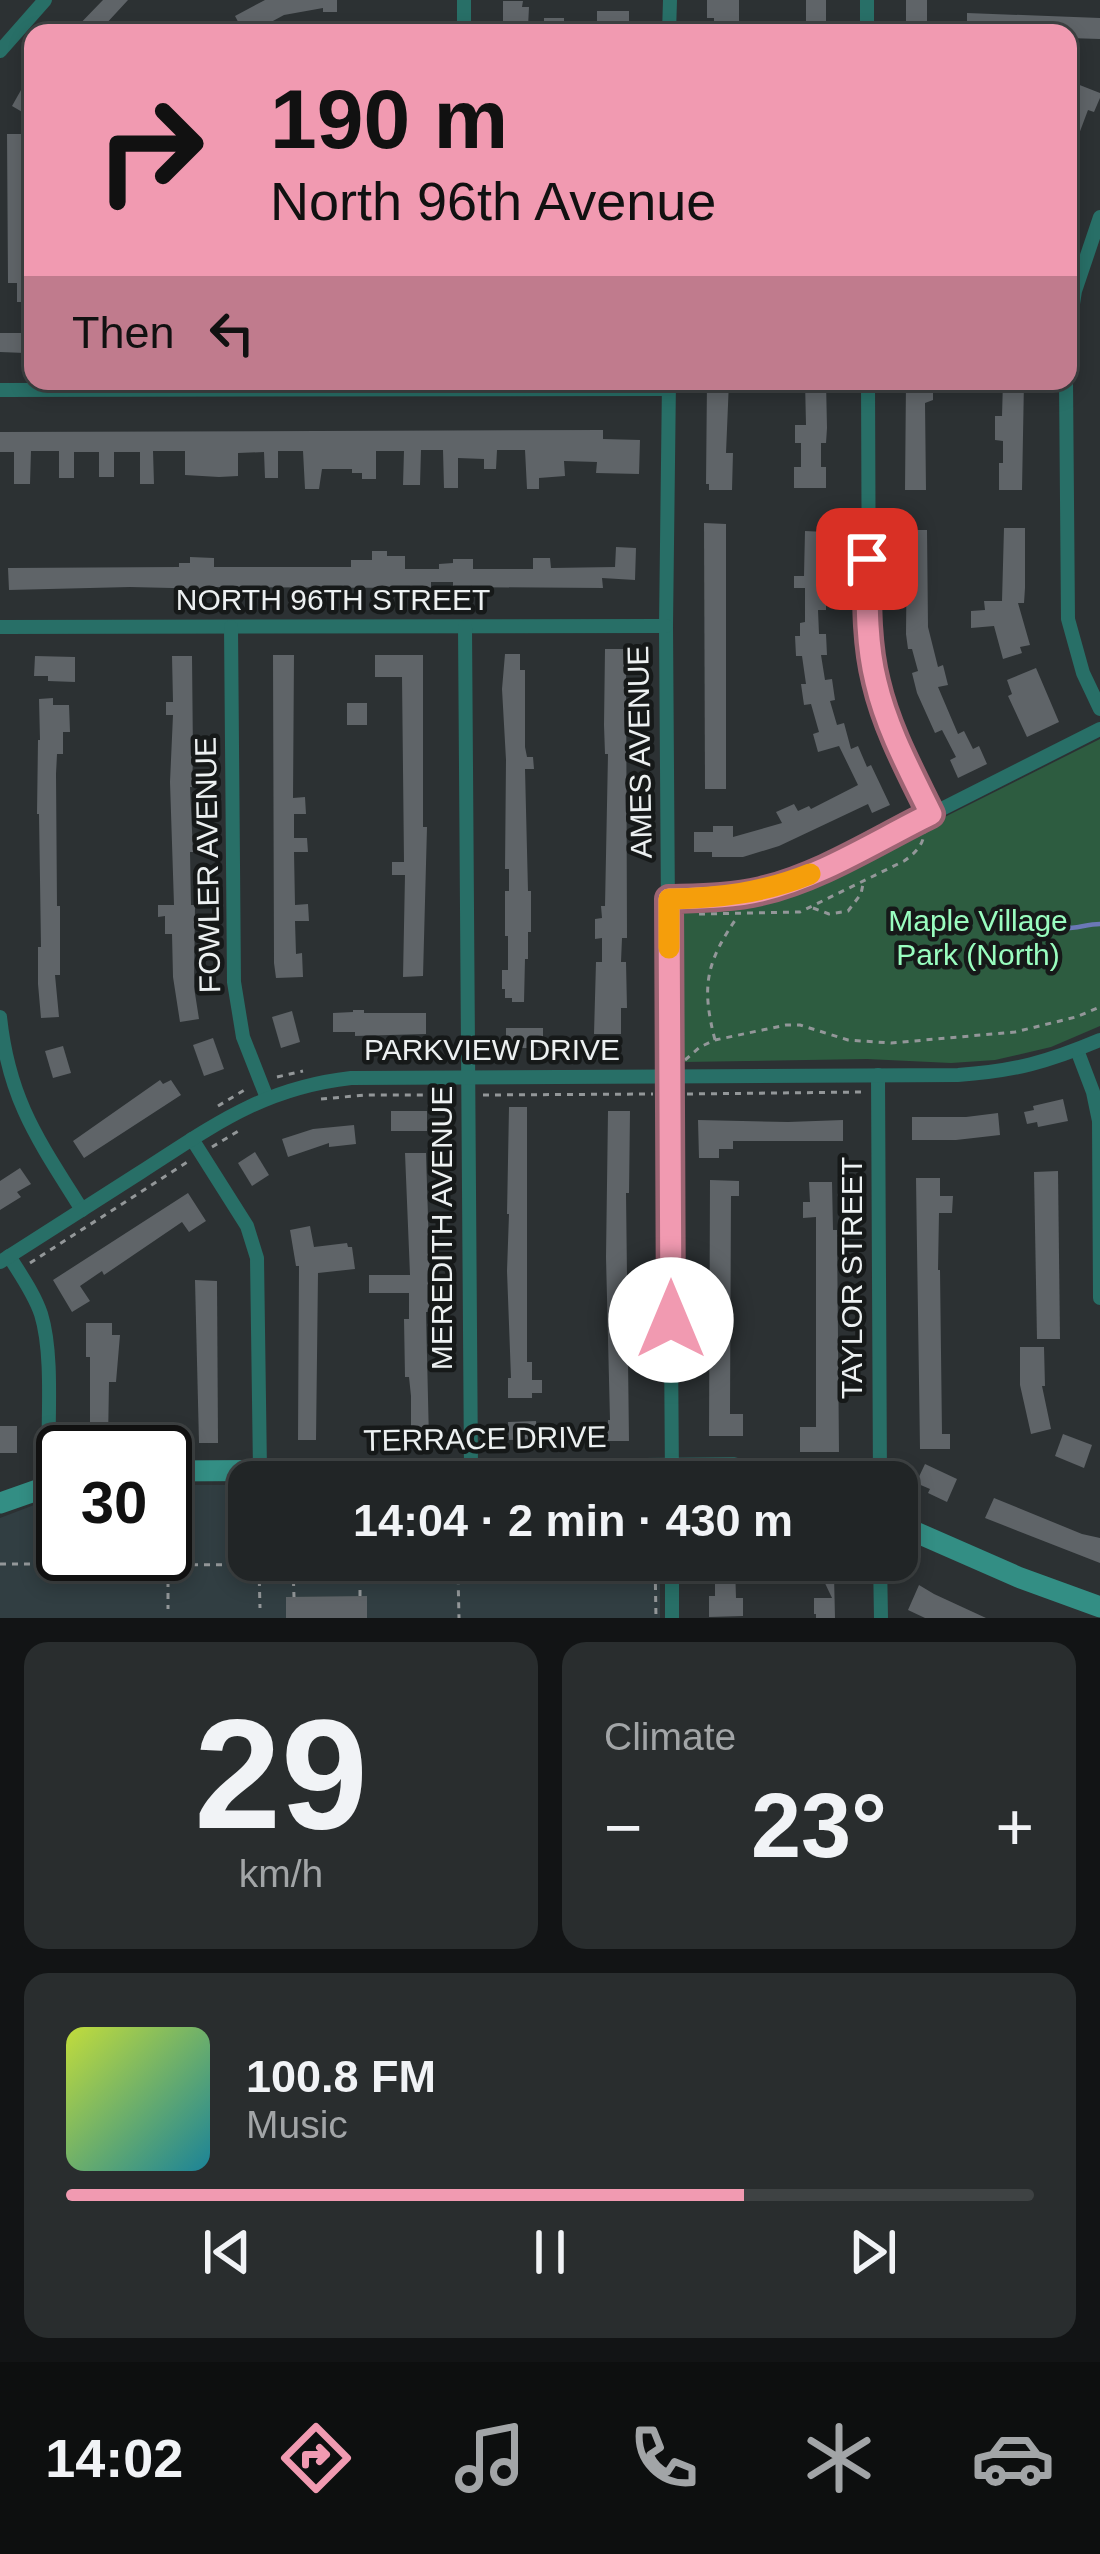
<!DOCTYPE html>
<meta charset="utf-8">
<style>
:root{--surface:#212526;--page:#292d2e;--text:#f1f3f6;--muted:#a2a5a7;--line:#3e4243;--accent:#f19ab1}
body{margin:0;font-family:Helvetica,sans-serif;background:var(--page);color:var(--text);height:100vh;display:flex;flex-direction:column;font-size:45px;white-space:nowrap}
*{box-sizing:border-box;margin:0}
p{font-size:39px;color:var(--muted)}
.icon{flex:none;width:66px;height:66px;fill:none;stroke:currentColor;stroke-width:2;stroke-linecap:round;stroke-linejoin:round}
.map{position:relative;height:1618px;overflow:hidden}
.side{display:flex;flex-direction:column;gap:24px;padding:24px;background:#121415;flex:1}
.side>*{flex:none}
.banner{position:absolute;left:24px;top:24px;width:1053px;height:366px;border-radius:24px;box-shadow:0 6px 18px #0003,0 0 0 3px var(--line);background:#f19ab1;color:#111;overflow:hidden}
.speed{position:absolute;left:36px;top:1425px;display:flex;gap:24px;font-size:60px;font-weight:700;text-align:center}
.speed>*{display:grid;place-content:center;width:156px;height:156px;border-radius:50%;background:var(--surface);box-shadow:0 6px 18px #0003,0 0 0 3px var(--line);line-height:1}
.speed .limit{border:6px solid #111;border-radius:18px;background:#fff;color:#111}
.pin{position:absolute;display:grid;place-items:center;width:102px;height:102px;color:#fff;margin:-51px;border-radius:24px;box-shadow:0 6px 18px #0006}
.me{position:absolute;width:132px;margin:-66px;rotate:0deg;stroke-linejoin:round;filter:drop-shadow(0 0 9px #0008)}
.turn{display:flex;align-items:center;gap:42px;height:252px;padding:0 48px;font-size:54px}
.turn .icon{width:156px;height:156px;stroke-width:2.5}
.turn b{display:block;font-size:84px;line-height:102px}
.then{display:flex;align-items:center;height:114px;padding:0 48px;background:#0003;gap:24px;font-size:45px}
.big{font-size:90px;font-weight:700;line-height:1.1}
.side .tile{flex:1;display:flex;flex-direction:column;justify-content:center;gap:18px;min-width:0;padding:0 42px;border-radius:24px;background:var(--page)}
.side .dial{align-items:center;gap:0}
.dial b{font-size:156px;line-height:1}
.song{display:flex;align-items:center;gap:36px}
.cover{width:144px;height:144px;border-radius:18px;background:linear-gradient(135deg,hsl(70 70% 55%),hsl(190 70% 35%))}
.played{height:12px;border-radius:6px;background:linear-gradient(90deg,var(--accent) 70%,var(--line) 70%)}
.keys{display:flex;justify-content:space-around;direction:ltr}
.heat{display:flex;justify-content:space-between;align-items:center;font-size:66px;direction:ltr}
.side .tiles{flex:1;display:grid;gap:24px;grid-template-columns:1fr 1fr}
.tile:last-child{grid-column:span 2}
.trip{position:absolute;left:228px;top:1461px;width:690px;height:120px;border-radius:24px;background:var(--surface);box-shadow:0 6px 18px #0003,0 0 0 3px var(--line);font-weight:700;line-height:120px;text-align:center}
.dock{display:flex;height:192px;justify-content:space-around;align-items:center;background:#0d0f0f;color:var(--muted)}
.dock .icon{width:84px;height:84px}
.dock .current{color:var(--accent)}
.dock b{font-size:54px;color:var(--text)}
.map>svg:first-child{display:block}
.built{fill:#313e42}
.green{fill:#2d5c40}
.lines{fill:none;stroke-linecap:round;stroke-linejoin:round}
.stream{stroke:#6b78b7;stroke-width:4.5}
.building{fill:#5f6468}
.path{stroke:#939799;stroke-width:3;stroke-dasharray:6 6;stroke-linecap:butt}
.street{stroke:#286f67;stroke-width:14}
.secondary{stroke:#338e84;stroke-width:21}
.route-casing{stroke:#9d6473;stroke-width:30}
.route{stroke:#f19ab1;stroke-width:21}
.slow{stroke:#f59e0b;stroke-width:21}
.labels{text-anchor:middle;stroke-width:9;stroke-linejoin:round;paint-order:stroke}
.street-label{font-size:30px;fill:#ecf0f1;stroke:#161919}
.park-label{font-size:30px;fill:#99fdbf;stroke:#161919}
</style>
<div class="map">
<svg width="1100" height="1618" viewBox="0 0 1100 1618">
<rect width="100%" height="100%" fill="#2c3133"/>
<polygon class="built" points="165,1485 249,1485 249,1560 660,1560 660,1618 0,1618 0,1518 63,1494 63,1554 165,1554"/>
<polygon class="green" points="1100,739 1100,1026 1051,1047 995,1060 951,1063 867,1059 684,1062 683,910 751,904 803,888"/>
<g class="lines">
<path class="stream" d="M990,920C1023,907 1030,922 1059,928C1073,930 1086,924 1100,924"/>
</g>
<g class="building">
<polygon points="103,0 128,0 104,26 111,33 71,33"/>
<polygon points="265,0 337,0 337,12 323,12 323,8 284,15 251,33 244,33 235,16"/>
<polygon points="707,0 739,0 739,30 714,30 714,18 707,18"/>
<polygon points="806,0 826,0 826,32 806,33"/>
<rect x="906" y="0" width="21" height="33"/>
<polygon points="503,1 523,1 522,7 529,7 528,27 503,27"/>
<polygon points="597,11 629,11 629,29 621,29 621,33 597,31"/>
<polygon points="967,13 1100,18 1100,39 1068,38 1068,33 967,33"/>
<rect x="544" y="18" width="20" height="15"/>
<polygon points="1072,82 1100,93 1100,98 1094,112 1088,110 1070,158 1068,93"/>
<polygon points="25,83 33,88 33,110 29,116 12,106"/>
<polygon points="7,134 27,134 28,271 33,271 33,302 17,302 17,283 8,283"/>
<polygon points="0,333 25,333 25,353 0,352"/>
<polygon points="707,381 729,381 726,453 733,453 732,490 709,490 709,484 706,484"/>
<polygon points="805,381 826,381 827,428 826,443 821,443 821,467 826,467 826,488 794,488 794,467 801,467 801,443 795,443 795,425 806,425"/>
<polygon points="906,381 926,381 926,389 933,388 933,400 925,403 926,490 905,490"/>
<polygon points="1003,381 1024,381 1022,490 999,490 999,463 1003,463 1003,441 995,440 995,416 1002,416"/>
<polygon points="603,430 603,439 640,440 639,474 596,473 597,462 564,461 565,476 539,478 539,489 527,489 525,450 497,450 496,469 484,469 484,459 458,458 458,488 444,488 443,450 421,450 420,485 403,485 404,451 376,451 376,479 362,479 362,473 352,473 352,469 322,469 319,489 305,489 303,451 278,451 278,478 265,478 264,452 238,453 238,476 219,477 185,475 185,451 153,451 154,484 140,484 140,452 114,452 114,477 99,477 99,452 74,452 74,478 59,478 59,451 31,451 30,484 14,484 14,452 0,452 0,432"/>
<polygon points="704,523 726,524 726,789 705,789"/>
<polygon points="1004,528 1025,528 1025,588 1024,603 1018,603 1030,645 1020,647 1022,653 1003,659 994,626 971,628 971,611 985,610 984,601 1002,601"/>
<polygon points="907,530 927,530 928,627 938,667 943,665 948,685 938,687 958,734 964,731 973,749 979,746 987,764 958,778 950,760 956,757 942,730 935,733 917,693 912,673 918,671 912,649 908,649 906,634"/>
<polygon points="805,531 826,532 826,610 818,610 819,634 826,634 827,655 821,655 825,680 832,679 835,700 830,701 837,725 844,723 851,749 858,746 867,767 871,765 890,805 872,813 868,804 779,846 743,857 712,857 712,852 694,852 694,832 713,832 713,826 733,826 733,837 782,823 776,812 794,804 798,811 809,806 811,809 858,785 839,746 818,752 813,734 819,732 811,704 804,705 801,684 806,684 802,656 796,656 795,636 800,636 800,623 805,622 805,588 794,588 794,576 804,576"/>
<polygon points="616,547 636,548 635,580 602,578 603,588 453,587 453,582 431,582 431,588 214,587 214,589 130,587 9,590 8,568 179,567 179,563 190,563 190,557 214,558 214,567 351,567 351,560 372,560 372,551 387,551 387,556 405,556 405,569 439,569 439,564 453,563 453,559 473,559 473,569 533,569 533,558 550,558 551,568 615,567"/>
<polygon points="605,649 626,649 627,938 622,938 621,962 626,962 627,1008 621,1008 621,1034 594,1034 596,962 602,962 602,938 595,939 595,919 602,918 601,906 605,906 608,754 605,754 604,725"/>
<polygon points="505,654 520,654 520,670 525,670 525,747 527,757 533,757 534,769 525,769 528,891 531,891 531,932 528,932 528,959 525,959 524,1002 512,1002 512,998 505,998 505,989 502,989 502,970 508,970 508,936 505,936 505,891 509,891 509,869 505,869 506,760 502,689"/>
<polygon points="273,655 294,655 293,798 305,797 306,814 294,814 294,838 307,838 308,852 294,852 295,905 308,904 309,921 295,921 296,954 302,953 303,977 276,978 274,963"/>
<polygon points="375,655 423,655 423,827 427,827 423,976 403,977 405,875 392,875 392,862 404,862 402,677 375,677"/>
<polygon points="35,656 75,657 75,682 48,681 48,676 34,676"/>
<polygon points="172,656 192,656 193,757 192,787 190,787 193,852 190,852 191,905 195,905 194,987 199,1019 180,1022 173,977 172,934 165,934 165,916 158,917 158,905 174,905 170,782 173,715 166,715 166,702 173,702"/>
<polygon points="1036,668 1059,722 1027,737 1008,696 1012,694 1007,680"/>
<polygon points="53,698 53,705 69,705 70,732 63,732 63,754 57,754 56,774 57,906 60,906 60,975 55,975 59,1017 41,1018 38,984 38,947 41,947 39,814 37,814 38,740 40,740 39,699"/>
<rect x="347" y="703" width="20" height="22"/>
<polygon points="353,1010 364,1010 364,1013 426,1013 426,1034 355,1036 355,1032 333,1032 333,1013 353,1012"/>
<polygon points="292,1011 300,1042 281,1048 272,1017"/>
<rect x="506" y="1028" width="37" height="20"/>
<polygon points="213,1038 224,1069 204,1076 193,1045"/>
<polygon points="63,1046 71,1073 53,1078 45,1051"/>
<polygon points="160,1080 163,1084 171,1080 181,1095 84,1158 73,1141"/>
<polygon points="1063,1099 1068,1121 1038,1127 1037,1122 1027,1124 1024,1112 1034,1110 1033,1106"/>
<polygon points="509,1107 527,1107 527,1362 532,1362 532,1380 542,1380 542,1393 532,1393 532,1398 508,1398 508,1378 511,1378 507,1271 509,1214 507,1214"/>
<rect x="391" y="1111" width="36" height="20"/>
<polygon points="608,1111 630,1111 629,1193 626,1193 629,1441 607,1441 608,1420 610,1420 606,1257"/>
<polygon points="998,1113 1000,1135 956,1140 912,1140 912,1117 966,1117"/>
<polygon points="698,1120 788,1122 843,1120 843,1141 733,1141 733,1149 719,1149 719,1158 699,1158"/>
<polygon points="354,1125 356,1144 329,1147 329,1143 288,1157 282,1139 313,1129"/>
<polygon points="255,1152 269,1175 252,1186 238,1163"/>
<polygon points="405,1153 426,1153 430,1282 429,1312 426,1312 429,1441 411,1441 411,1396 409,1377 405,1377 404,1319 409,1319 409,1293 369,1293 369,1275 410,1275"/>
<polygon points="20,1168 31,1184 17,1192 21,1197 0,1210 0,1181"/>
<polygon points="1058,1171 1060,1339 1037,1339 1034,1172"/>
<polygon points="916,1178 940,1178 940,1196 953,1196 952,1213 939,1213 938,1270 940,1270 942,1434 950,1434 950,1449 920,1449"/>
<polygon points="710,1180 739,1181 739,1196 731,1196 730,1414 743,1414 743,1436 709,1436"/>
<polygon points="809,1182 832,1182 833,1230 837,1230 839,1452 800,1452 800,1427 816,1427 816,1217 803,1218 803,1202 810,1202"/>
<polygon points="188,1193 206,1221 189,1232 182,1222 104,1275 102,1271 80,1286 90,1301 72,1312 53,1280"/>
<polygon points="310,1226 314,1247 347,1243 348,1247 352,1247 355,1269 318,1273 316,1440 298,1440 299,1266 296,1266 290,1230"/>
<polygon points="195,1280 217,1281 218,1443 199,1443"/>
<polygon points="86,1323 112,1323 112,1335 120,1335 116,1382 109,1382 108,1442 90,1442 90,1357 86,1357"/>
<polygon points="1020,1347 1044,1347 1045,1386 1042,1386 1051,1429 1031,1434 1020,1385"/>
<polygon points="536,1421 537,1439 509,1440 508,1422"/>
<rect x="0" y="1426" width="17" height="27"/>
<polygon points="1063,1434 1092,1445 1084,1468 1055,1456"/>
<polygon points="925,1464 957,1479 947,1502 928,1493 930,1489 916,1483"/>
<polygon points="994,1498 1082,1534 1100,1538 1100,1563 985,1518"/>
<polygon points="814,1560 833,1560 839,1573 834,1575 835,1618 816,1618 816,1614 814,1614 814,1598 832,1598"/>
<polygon points="722,1563 735,1566 736,1598 743,1598 743,1616 709,1617 709,1596 715,1596 715,1583 724,1583"/>
<polygon points="919,1585 934,1594 986,1618 925,1618 908,1610"/>
<polygon points="367,1596 367,1618 286,1618 286,1597"/>
</g>
<g class="lines">
<g class="path">
<polyline points="813,908 829,914 848,911 861,894 863,884"/>
<path d="M699,914L800,912L904,861C914,854 924,845 924,832"/>
<path d="M715,1040C701,986 706,962 738,916"/>
<polyline points="685,1060 700,1047 715,1040 786,1025 800,1025 848,1040 891,1043 1015,1032 1076,1017 1100,1007"/>
<polyline points="277,1077 303,1071"/>
<polyline points="687,1094 863,1092"/>
<polyline points="483,1095 653,1094"/>
<polyline points="321,1099 366,1095 455,1095"/>
<polyline points="218,1106 246,1089"/>
<polyline points="212,1147 240,1130"/>
<polyline points="30,1263 189,1161"/>
<polyline points="818,1475 837,1482"/>
<polyline points="655,1560 656,1618"/>
<polyline points="0,1564 261,1565 327,1568 519,1563"/>
<polyline points="455,1567 458,1573 459,1618"/>
<polyline points="259,1568 260,1608"/>
<polyline points="293,1568 294,1597"/>
<polyline points="168,1569 168,1609"/>
<polyline points="360,1596 360,1568"/>
</g>
<g class="street">
<polyline points="464,33 464,0"/>
<polyline points="669,33 670,0"/>
<polyline points="867,33 867,0"/>
<polyline points="0,51 45,0"/>
<polyline points="1068,336 1075,291 1100,217"/>
<polyline points="669,381 666,626 672,1482"/>
<path d="M868,381L869,639C879,707 901,753 931,814"/>
<polyline points="1066,381 1068,619 1083,673 1100,709"/>
<polyline points="0,390 669,389"/>
<polyline points="0,627 666,626"/>
<polyline points="231,627 234,982 243,1037 267,1098"/>
<polyline points="465,627 471,1470"/>
<path d="M669,899C726,898 768,892 821,870L1100,729"/>
<path d="M0,1017C9,1101 39,1141 82,1210"/>
<polyline points="1077,1050 1093,1092 1099,1121 1100,1298"/>
<polyline points="878,1075 880,1482"/>
<polyline points="192,1139 247,1226 257,1258 260,1471"/>
<path d="M9,1256C20,1274 34,1293 41,1314C55,1359 46,1434 49,1484"/>
<path d="M0,1262C47,1232 94,1202 141,1172C214,1125 263,1088 351,1078L958,1075C1015,1071 1048,1062 1100,1040"/>
<polyline points="672,1560 672,1618"/>
<polyline points="880,1560 881,1618"/>
</g>
<g class="secondary">
<polyline points="165,1471 733,1468 776,1474 804,1482"/>
<polyline points="0,1503 63,1481"/>
<polyline points="897,1524 1018,1577 1100,1607"/>
</g>
</g>
<g class="lines">
<defs>
<path id="route" d="M671,1320L669,899C700,898 731,898 761,891C821,877 876,841 931,814C910,771 887,729 876,682C866,642 867,600 867,559"/>
</defs>
<use href="#route" class="route-casing"/>
<use href="#route" class="route"/>
<path class="slow" d="M669,948V899C719,898 763,893 810,874"/>
</g>
<g class="labels">
<g class="street-label">
<text x="333" y="610">NORTH 96TH STREET</text>
<text transform="translate(640 752) rotate(-91)" y="10">AMES AVENUE</text>
<text transform="translate(208 865) rotate(-91)" y="10">FOWLER AVENUE</text>
<text x="492" y="1060">PARKVIEW DRIVE</text>
<text transform="translate(442 1228) rotate(-90)" y="10">MEREDITH AVENUE</text>
<text transform="translate(852 1278) rotate(-90)" y="10">TAYLOR STREET</text>
<text transform="translate(485 1439) rotate(-1)" y="10">TERRACE DRIVE</text>
</g>
<g class="park-label">
<text x="978" y="931">Maple Village<tspan x="978" dy="34">Park (North)</tspan></text>
</g>
</g>
</svg>
<div class="speed"><div class="limit">30</div></div>
<div class="pin" style="left:867px;top:559px;background:#d93025"><svg class="icon" aria-label="arrive" viewBox="0 0 24 24"><path d="M6 21V4h12l-3 4 3 4H6"/></svg></div>
<svg class="me" style="left:671px;top:1320px" viewBox="-20 -20 40 40"><circle r="19" fill="#fff"/><path d="M0-13L10 11 0 6-10 11z" fill="#f19ab1"/></svg>
<div class="trip">14:04 · 2 min · 430 m</div>
<div class="banner">
<div class="turn"><svg class="icon" aria-label="right" viewBox="0 0 24 24"><path d="M7 20v-9h11M14 6l5 5-5 5"/></svg><div><b>190 m</b>North 96th Avenue</div></div>
<div class="then">Then<svg class="icon" aria-label="left" viewBox="0 0 24 24"><path d="M17 20v-9H6M10 6l-5 5 5 5"/></svg></div>
</div>
</div>
<section class="side">
<div class="tiles">
<div class="tile dial"><b>29</b><p>km/h</p></div>
<div class="tile"><p>Climate</p>
<div class="heat"><a>−</a><b class="big">23°</b><a>+</a></div>
</div>
<div class="tile">
<div class="song"><i class="cover"></i><div><b>100.8 FM</b><p>Music</p></div></div>
<div class="played"></div>
<div class="keys"><svg class="icon" aria-label="previous" viewBox="0 0 24 24"><path d="M18 5L8 12l10 7zM5 5v14"/></svg><svg class="icon" aria-label="pause" viewBox="0 0 24 24"><path d="M8 5v14M16 5v14"/></svg><svg class="icon" aria-label="next" viewBox="0 0 24 24"><path d="M6 5l10 7-10 7zM19 5v14"/></svg></div>
</div>
</div>
</section>
<nav class="dock">
<b>14:02</b>
<svg class="icon current" aria-label="directions" viewBox="0 0 24 24"><path d="M12 3l9 9-9 9-9-9zM9 14v-3h6M13 9l2 2-2 2"/></svg>
<svg class="icon" aria-label="music" viewBox="0 0 24 24"><path d="M9 18V5l10-2v13"/><circle cx="6" cy="18" r="3"/><circle cx="16" cy="16" r="3"/></svg>
<svg class="icon" aria-label="phone" viewBox="0 0 24 24"><path d="M5 4h4l2 5-3 2q2 4 5 5l2-3 5 2v4C11 20 4 13 5 4z"/></svg>
<svg class="icon" aria-label="climate" viewBox="0 0 24 24"><path d="M12 3v18M4 7l16 10M4 17L20 7"/></svg>
<svg class="icon" aria-label="car" viewBox="0 0 24 24"><path d="M5 17H2v-5l4-1 3-4h7l3 4 3 1v5h-3M9 17h6M6 11h13"/><circle cx="7" cy="17" r="2"/><circle cx="17" cy="17" r="2"/></svg>
</nav>
